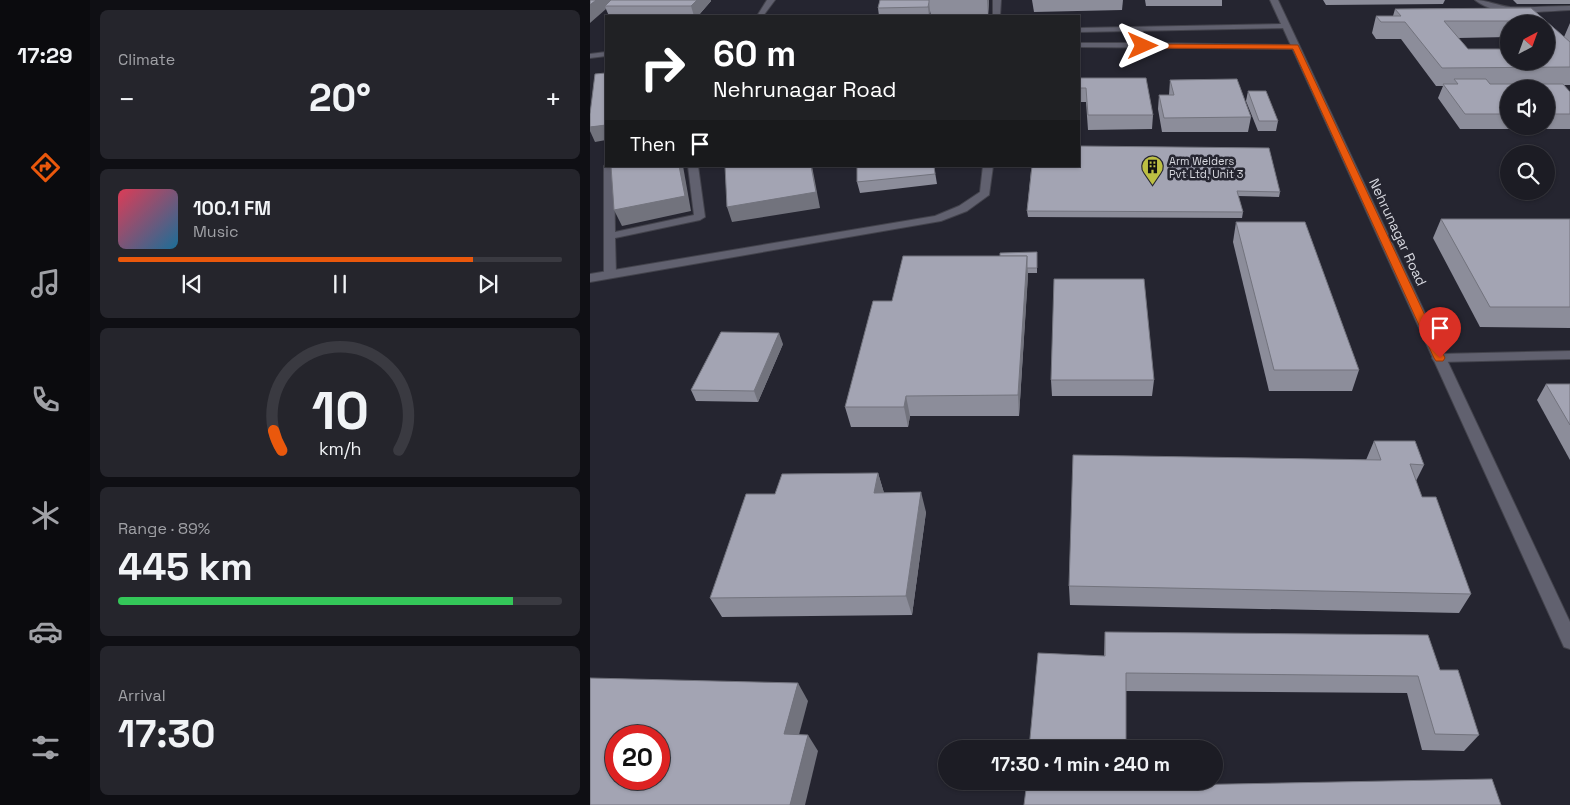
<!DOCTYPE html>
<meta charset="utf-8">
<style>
:root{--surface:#1c1c24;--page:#25252c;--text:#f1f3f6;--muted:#a0a1a6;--line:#3a3a41;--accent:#ea580c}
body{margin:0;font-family:"Space Grotesk",sans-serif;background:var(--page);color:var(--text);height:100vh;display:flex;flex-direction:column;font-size:19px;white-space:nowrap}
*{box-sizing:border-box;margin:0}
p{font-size:16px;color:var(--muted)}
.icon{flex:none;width:28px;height:28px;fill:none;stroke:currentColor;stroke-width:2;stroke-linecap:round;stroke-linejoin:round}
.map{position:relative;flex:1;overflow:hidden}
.drawer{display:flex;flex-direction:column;gap:10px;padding:10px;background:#0f0f14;width:500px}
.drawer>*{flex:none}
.hud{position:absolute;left:15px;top:15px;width:475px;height:152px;border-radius:0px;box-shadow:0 1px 4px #0004,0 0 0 1px var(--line);background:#202124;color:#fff;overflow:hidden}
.needle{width:32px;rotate:41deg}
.fabs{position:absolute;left:910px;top:15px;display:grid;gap:10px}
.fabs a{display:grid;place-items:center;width:55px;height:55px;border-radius:50%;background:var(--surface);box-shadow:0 1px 4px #0004,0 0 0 1px var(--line);font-size:25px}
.speed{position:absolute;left:15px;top:725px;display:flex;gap:10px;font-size:25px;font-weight:700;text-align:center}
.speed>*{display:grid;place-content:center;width:65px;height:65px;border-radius:50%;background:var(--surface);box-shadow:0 1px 4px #0004,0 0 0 1px var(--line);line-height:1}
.speed .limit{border:8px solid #d22;background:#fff;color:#111}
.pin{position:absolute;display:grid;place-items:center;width:42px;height:42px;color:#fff;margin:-51px -21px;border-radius:50% 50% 50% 0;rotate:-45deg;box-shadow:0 0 5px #0007}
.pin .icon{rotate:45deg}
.me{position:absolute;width:55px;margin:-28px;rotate:90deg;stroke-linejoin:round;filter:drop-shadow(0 0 4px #0008)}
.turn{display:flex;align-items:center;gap:18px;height:105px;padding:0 25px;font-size:22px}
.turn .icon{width:65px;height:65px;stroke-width:2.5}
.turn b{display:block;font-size:35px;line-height:42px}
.then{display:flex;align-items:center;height:48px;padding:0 25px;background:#0003;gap:10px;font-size:19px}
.big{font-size:38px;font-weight:800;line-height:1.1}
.drawer .widget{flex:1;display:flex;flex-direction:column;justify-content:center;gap:8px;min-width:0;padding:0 18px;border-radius:8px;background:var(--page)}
.drawer .dial{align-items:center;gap:0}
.dial svg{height:130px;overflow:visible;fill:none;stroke:var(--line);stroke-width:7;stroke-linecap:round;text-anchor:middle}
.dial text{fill:var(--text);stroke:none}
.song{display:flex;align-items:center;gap:15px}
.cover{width:60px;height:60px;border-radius:8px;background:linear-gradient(135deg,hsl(350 70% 55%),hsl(200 70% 35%))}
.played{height:5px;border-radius:2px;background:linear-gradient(90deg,var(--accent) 80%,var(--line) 80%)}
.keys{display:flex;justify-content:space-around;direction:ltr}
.heat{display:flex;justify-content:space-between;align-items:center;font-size:28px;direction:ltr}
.charge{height:8px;border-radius:4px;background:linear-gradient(90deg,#34c759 89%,var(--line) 0)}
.trip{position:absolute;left:348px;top:740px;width:285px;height:50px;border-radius:25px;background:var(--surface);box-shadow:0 1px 4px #0004,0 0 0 1px var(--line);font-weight:800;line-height:50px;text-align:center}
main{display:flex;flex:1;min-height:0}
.tabs{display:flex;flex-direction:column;width:90px;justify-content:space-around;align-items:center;background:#0b0b0e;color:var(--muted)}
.tabs .icon{width:35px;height:35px}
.tabs .active{color:var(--accent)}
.tabs b{font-size:22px;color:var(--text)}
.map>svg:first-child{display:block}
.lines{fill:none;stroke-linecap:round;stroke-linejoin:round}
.service-casing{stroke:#43434c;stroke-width:2}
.tertiary-casing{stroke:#43434c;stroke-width:2}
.service{fill:#61616f;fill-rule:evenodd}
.tertiary{fill:#61616f;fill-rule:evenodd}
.wall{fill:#8c8d9a;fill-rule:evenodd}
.shaded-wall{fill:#72737d}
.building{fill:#a3a4b3;stroke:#72737d;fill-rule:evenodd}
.route{fill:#ea580c;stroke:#983908}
.labels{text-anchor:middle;stroke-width:5;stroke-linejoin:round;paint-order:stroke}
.far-poi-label{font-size:11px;fill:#d8d9e0;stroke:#252530;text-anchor:start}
.street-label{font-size:14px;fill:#d8d9e0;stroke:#252530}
</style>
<main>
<nav class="tabs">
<b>17:29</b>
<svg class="icon active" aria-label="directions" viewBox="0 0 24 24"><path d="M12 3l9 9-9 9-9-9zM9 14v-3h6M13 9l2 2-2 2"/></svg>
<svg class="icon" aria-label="music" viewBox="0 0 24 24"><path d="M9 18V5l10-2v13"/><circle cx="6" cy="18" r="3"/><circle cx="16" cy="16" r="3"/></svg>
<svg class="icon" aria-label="phone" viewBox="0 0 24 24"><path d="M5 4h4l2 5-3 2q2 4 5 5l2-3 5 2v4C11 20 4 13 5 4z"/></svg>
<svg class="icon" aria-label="climate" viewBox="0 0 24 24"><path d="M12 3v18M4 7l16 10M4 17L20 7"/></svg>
<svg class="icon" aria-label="car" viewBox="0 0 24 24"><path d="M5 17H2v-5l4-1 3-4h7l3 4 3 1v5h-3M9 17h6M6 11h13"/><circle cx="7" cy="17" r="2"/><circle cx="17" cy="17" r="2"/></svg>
<svg class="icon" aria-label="filters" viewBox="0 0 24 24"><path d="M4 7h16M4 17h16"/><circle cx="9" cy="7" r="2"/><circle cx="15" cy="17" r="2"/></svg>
</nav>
<section class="drawer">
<div class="widget"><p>Climate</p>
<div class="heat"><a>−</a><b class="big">20°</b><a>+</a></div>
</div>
<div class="widget">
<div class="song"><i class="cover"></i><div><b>100.1 FM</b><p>Music</p></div></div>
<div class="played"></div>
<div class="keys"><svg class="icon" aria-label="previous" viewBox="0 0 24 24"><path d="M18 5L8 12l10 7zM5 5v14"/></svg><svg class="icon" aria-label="pause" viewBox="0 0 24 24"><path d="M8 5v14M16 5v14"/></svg><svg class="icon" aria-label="next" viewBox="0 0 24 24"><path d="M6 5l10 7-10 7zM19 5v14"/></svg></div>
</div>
<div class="widget dial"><svg viewBox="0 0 100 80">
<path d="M14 69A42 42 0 1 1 86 69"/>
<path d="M14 69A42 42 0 0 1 9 57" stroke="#ea580c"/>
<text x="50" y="56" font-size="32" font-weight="700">10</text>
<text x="50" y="72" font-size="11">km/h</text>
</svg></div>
<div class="widget"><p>Range · 89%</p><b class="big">445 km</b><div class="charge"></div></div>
<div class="widget"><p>Arrival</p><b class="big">17:30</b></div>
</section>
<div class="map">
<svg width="980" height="805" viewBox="0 0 980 805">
<rect width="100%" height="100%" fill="#252530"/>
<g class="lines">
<defs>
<g id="service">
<polygon points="177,0 185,0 173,16 167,16"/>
<polygon points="403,0 411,0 410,16 403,16"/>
<path d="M885,0C897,0 908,6 920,7C940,8 960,6 980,6V10C954,11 906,18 885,0Z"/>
<polygon points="545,27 552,29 556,43 705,45 709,47 705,49 489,47 489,43 548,43"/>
<polygon points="16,164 16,166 24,166 25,232 104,215 98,166 108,166 115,217 110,220 25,238 26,274 20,278 14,274 14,166"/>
<polygon points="980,351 980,359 849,362 844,361 842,358 844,355 849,354"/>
</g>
<g id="tertiary">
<polygon points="680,0 688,0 980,622 980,649 974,647 693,28 489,32 489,28 691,24"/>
<polygon points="16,52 16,56 0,58 0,54"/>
<polygon points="393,166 403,166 399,195 377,211 351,221 0,282 0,274 345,216 369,206 390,192"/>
</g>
</defs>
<use href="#service" class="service-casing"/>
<use href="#tertiary" class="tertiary-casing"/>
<use href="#service" class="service"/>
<use href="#tertiary" class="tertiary"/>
</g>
<g class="wall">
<polygon points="0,0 121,1 108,16 19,16 16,9"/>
<polygon points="290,0 399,0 398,16 341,16 340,11 339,16 289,16 288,8"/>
<polygon points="442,0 533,0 532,10 444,12"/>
<polygon points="555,0 632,0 632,6 556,6"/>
<polygon points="733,0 867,0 855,0 853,4 736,5"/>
<polygon points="923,0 980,0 980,4 927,4"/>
<path d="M941,8L974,37L980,23V85H973L980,92V129H870L848,98L853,86H846L811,39H786L782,33L786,16H803L805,9ZM919,24H956V61L878,49L868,38L918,37L919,38ZM919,89H956V126H919Z"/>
<polygon points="489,78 563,115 562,129 498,130 496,102 489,102"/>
<polygon points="580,80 661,117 658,132 572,132 568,109 569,95 579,95"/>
<polygon points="658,91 688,121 686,131 668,131 656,101"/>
<polygon points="344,166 347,184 270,193 267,182"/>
<polygon points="441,171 690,192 689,197 648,196 653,212 652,218 438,217 437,211"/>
<polygon points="851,219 980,219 980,328 890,327 843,238"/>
<polygon points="646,222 769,370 762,391 679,391 643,242"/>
<polygon points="447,252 447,273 438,273 429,416 320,416 318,427 261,427 255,407 302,301 410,256"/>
<polygon points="193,344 168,402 106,401 101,390"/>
<polygon points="461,380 564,380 562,396 462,396"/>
<polygon points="956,384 980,384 980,460 947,400"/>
<polygon points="784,441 834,465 826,481 832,497 881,594 869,613 480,605 479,586 776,460"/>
<polygon points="288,473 294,493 336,512 322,615 132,617 120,598"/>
<polygon points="515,632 850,670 889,735 874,751 832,750 817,693 536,691 514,656"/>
</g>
<g class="shaded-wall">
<polygon points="6,0 23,0 15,6 16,9 0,23 0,5"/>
<polygon points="107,0 121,0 121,1 108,16 104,16 101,6"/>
<polygon points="397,0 399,0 398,16"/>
<polygon points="339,2 340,11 339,16 338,7"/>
<polygon points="16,125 16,140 5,142 0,131 0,127"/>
<polygon points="89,166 93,166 101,211 32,226 24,210"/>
<polygon points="221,166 222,166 230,208 142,222 137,207"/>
<polygon points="437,256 438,276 429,416 428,395"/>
<polygon points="189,333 193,344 168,402 164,391"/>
<polygon points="316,396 320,416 318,427 314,407"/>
<polygon points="288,473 294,493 284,493"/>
<polygon points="331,492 336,512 322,615 316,596"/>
<polygon points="208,683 218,701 205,750 194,734"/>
<polygon points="218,735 228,751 215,805 200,805"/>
</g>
<g class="building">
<polygon points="0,0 6,0 0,5"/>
<polygon points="21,0 107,0 101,6 15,6"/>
<polygon points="290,0 339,0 339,2 338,7 288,8"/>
<path d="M941,8L980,42V67L852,68L815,22H791L786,16H811L805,9ZM854,21H924L927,24H956V61H919V49H878Z"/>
<polygon points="16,73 16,125 0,127 0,114 5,74"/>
<polygon points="489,78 556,78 563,115 498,115 496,88 489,88"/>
<polygon points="647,79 661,117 574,118 569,95 584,95 580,80"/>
<polygon points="864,79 896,79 900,84 973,84 980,92 980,114 956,114 956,89 919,89 919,114 875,114 853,84 868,84"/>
<polygon points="658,91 676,91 688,121 669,121"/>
<polygon points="489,146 679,148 690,192 647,191 653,212 437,211 442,166 489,166"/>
<polygon points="21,166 89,166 95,196 24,210"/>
<polygon points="135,166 221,166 226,192 137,207"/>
<polygon points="267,166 344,166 345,174 267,182"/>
<polygon points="851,219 980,219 980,307 900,307"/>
<polygon points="646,222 715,222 769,370 684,370"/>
<polygon points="447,252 447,268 437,268 437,256 410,256 410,253"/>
<polygon points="313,256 437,256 428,395 316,396 314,407 255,407 283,301 302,301"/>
<polygon points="464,279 554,279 564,380 461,380"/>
<polygon points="131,332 189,333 164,391 101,390"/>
<polygon points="956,384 980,384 980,425"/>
<polygon points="784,441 825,441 834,465 820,464 832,497 846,497 881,594 479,586 483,455 791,460"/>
<polygon points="288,473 284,493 331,492 316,596 120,598 156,494 185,494 192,474"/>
<polygon points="515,632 838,635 850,670 868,670 889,735 845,734 828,676 536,673 536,749 439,749 448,653 515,656"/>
<path d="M0,678L208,683L194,734L218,735L200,805H0ZM26,736H69V779H26Z"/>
<polygon points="902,779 911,805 434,805 437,781 536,781 536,786"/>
</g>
<polygon class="route" points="551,44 708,45 855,358 853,361 846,361 844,358 703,49 553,48 551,47"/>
<defs>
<symbol id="building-pin" viewBox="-11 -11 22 30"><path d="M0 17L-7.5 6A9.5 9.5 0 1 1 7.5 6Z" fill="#bdbf43" stroke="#252530"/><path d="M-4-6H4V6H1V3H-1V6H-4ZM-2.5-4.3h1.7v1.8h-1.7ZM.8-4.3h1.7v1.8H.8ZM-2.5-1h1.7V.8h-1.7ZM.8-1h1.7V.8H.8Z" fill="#111"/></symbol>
</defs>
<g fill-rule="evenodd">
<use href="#building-pin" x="550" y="154" width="25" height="34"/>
</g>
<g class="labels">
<g class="far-poi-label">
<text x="579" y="165">Arm Welders<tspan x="579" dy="13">Pvt Ltd, Unit 3</tspan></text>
</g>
<g class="street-label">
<text transform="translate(808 232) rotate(65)" y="5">Nehrunagar Road</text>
</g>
</g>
</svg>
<div class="fabs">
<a><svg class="needle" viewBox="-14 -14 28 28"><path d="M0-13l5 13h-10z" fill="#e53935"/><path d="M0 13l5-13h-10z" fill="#a0a1a6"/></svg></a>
<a><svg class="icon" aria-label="sound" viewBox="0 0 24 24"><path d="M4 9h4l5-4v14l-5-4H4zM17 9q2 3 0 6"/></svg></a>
<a><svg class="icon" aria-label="search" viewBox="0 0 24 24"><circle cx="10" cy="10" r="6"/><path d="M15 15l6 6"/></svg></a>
</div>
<div class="speed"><div class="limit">20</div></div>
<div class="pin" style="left:850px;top:358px;background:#d93025"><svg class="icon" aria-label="arrive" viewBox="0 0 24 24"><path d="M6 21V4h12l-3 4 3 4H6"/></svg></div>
<svg class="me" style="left:553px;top:46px" viewBox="-20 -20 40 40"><path d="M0-17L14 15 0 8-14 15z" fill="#ea580c" stroke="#fff" stroke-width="4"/></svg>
<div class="trip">17:30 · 1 min · 240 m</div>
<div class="hud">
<div class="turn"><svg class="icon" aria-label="right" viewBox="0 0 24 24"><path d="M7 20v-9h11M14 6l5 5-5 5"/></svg><div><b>60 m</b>Nehrunagar Road</div></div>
<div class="then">Then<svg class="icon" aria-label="arrive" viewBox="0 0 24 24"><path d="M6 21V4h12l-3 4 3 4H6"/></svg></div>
</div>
</div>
</main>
